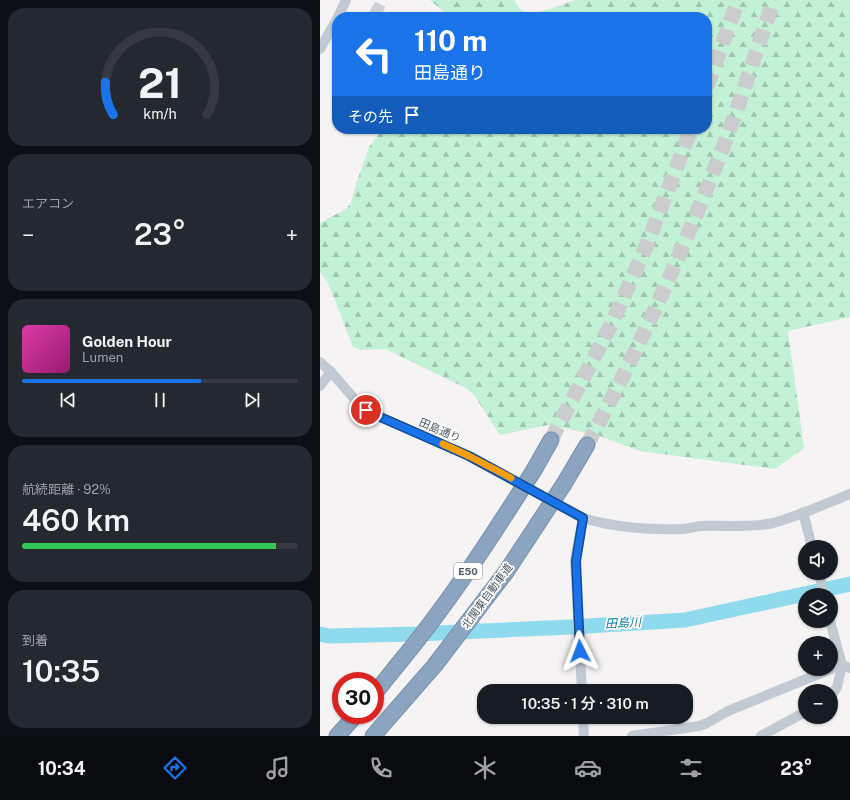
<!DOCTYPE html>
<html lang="ja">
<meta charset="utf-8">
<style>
:root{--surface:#171b24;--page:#242831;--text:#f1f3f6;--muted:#9ea1a6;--line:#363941;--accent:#1a73e8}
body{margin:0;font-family:"Public Sans","Noto Sans JP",sans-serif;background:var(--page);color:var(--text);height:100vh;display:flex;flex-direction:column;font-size:15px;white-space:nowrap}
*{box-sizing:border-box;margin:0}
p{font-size:13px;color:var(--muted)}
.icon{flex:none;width:22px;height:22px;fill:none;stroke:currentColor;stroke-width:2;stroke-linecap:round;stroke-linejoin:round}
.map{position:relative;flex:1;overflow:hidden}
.details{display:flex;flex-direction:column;gap:8px;padding:8px;background:#0d0f14;width:320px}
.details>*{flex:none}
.hud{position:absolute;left:12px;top:12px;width:380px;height:122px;border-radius:16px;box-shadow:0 1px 3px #0004;background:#1a73e8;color:#fff;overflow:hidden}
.tools{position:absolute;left:478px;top:540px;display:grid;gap:8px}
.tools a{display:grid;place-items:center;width:40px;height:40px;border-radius:50%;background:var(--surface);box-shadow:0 1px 3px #0004;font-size:20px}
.speed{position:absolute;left:12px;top:672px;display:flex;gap:8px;font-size:20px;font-weight:700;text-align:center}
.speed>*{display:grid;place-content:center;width:52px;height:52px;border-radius:50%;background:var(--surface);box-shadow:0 1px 3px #0004;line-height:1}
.speed .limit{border:6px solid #d22;background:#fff;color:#111}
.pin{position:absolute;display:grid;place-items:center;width:34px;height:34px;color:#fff;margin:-17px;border:2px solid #fff;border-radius:50%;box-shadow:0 1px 4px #0007}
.me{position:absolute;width:44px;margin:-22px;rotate:357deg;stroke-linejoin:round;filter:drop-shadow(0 0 3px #0008)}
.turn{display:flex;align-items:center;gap:14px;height:84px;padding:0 16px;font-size:18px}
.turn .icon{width:52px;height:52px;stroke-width:2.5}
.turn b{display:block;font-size:28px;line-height:34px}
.then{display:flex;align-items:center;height:38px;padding:0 16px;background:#0003;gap:8px;font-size:15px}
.big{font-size:30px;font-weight:600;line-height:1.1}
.details .widget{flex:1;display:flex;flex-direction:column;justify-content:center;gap:6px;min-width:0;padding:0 14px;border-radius:16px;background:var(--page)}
.details .dial{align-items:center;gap:0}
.dial svg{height:104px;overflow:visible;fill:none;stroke:var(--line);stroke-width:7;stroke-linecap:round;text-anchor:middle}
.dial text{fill:var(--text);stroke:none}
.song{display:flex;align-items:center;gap:12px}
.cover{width:48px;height:48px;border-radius:6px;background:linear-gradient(135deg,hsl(320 70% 55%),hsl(320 70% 35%))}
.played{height:4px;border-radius:2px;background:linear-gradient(90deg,var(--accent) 65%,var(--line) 65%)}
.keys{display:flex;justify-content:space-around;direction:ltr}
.heat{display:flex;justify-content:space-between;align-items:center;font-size:22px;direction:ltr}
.charge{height:6px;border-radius:3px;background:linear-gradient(90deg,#34c759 92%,var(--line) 0)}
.trip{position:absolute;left:157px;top:684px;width:216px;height:40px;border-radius:16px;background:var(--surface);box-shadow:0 1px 3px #0004;font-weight:600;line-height:40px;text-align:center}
.tab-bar{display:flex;height:64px;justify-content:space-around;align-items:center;background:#090b0e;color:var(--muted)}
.tab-bar .icon{width:28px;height:28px}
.tab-bar .active{color:var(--accent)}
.tab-bar b{font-size:18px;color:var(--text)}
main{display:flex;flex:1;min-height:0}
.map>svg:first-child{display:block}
.forest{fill:url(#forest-firs)}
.shadow{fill:#0003}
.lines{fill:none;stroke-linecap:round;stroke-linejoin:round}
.river{stroke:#90daee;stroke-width:15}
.building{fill:#cdcfd5;stroke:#d7d9de}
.highway-tunnel{stroke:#caccce;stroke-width:15;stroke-dasharray:15 8;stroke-linecap:butt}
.highway-casing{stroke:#7690ad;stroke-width:17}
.minor{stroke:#c1cad2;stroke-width:10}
.highway{stroke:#8ba5c1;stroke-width:15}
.highway-bridge-casing{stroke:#7690ad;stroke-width:17;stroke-linecap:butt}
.highway-bridge{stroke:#8ba5c1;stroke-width:15}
.route-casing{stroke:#114b97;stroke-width:10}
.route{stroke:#1a73e8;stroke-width:7}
.slow{stroke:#f59e0b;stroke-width:7}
.labels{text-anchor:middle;stroke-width:3.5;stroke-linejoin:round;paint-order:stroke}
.shield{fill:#fff;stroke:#808990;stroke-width:1}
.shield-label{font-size:10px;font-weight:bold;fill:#4a5661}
.street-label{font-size:11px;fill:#4a5661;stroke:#fff}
.water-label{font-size:12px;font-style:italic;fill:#0c7c9b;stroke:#fff}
</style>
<main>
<section class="details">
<div class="widget dial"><svg viewBox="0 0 100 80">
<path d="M14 69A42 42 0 1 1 86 69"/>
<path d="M14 69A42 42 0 0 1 8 44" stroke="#1a73e8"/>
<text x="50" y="56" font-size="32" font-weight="700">21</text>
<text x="50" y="72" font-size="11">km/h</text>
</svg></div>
<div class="widget"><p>エアコン</p>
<div class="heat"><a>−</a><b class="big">23°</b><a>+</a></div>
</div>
<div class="widget">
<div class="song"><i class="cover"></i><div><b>Golden Hour</b><p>Lumen</p></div></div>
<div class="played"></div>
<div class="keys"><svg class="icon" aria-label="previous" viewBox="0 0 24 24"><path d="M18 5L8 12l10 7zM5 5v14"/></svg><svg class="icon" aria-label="pause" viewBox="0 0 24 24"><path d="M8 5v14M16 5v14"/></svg><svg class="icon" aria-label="next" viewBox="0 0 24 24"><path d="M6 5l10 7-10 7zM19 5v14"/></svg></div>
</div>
<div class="widget"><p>航続距離 · 92%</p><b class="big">460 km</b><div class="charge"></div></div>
<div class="widget"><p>到着</p><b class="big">10:35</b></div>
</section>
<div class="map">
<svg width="530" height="736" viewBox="0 0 530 736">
<defs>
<pattern id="forest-firs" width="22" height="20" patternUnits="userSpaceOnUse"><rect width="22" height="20" fill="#c3f1d5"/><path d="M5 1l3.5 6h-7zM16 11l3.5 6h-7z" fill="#a0c6b0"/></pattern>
</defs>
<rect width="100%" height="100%" fill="#f5f3f3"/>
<path class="forest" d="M110,0H194C197,4 199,10 204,12C215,16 244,4 255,0H530V317L468,331L484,448L455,469L320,451L277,435L228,425L180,435L154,395L146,388L65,349L41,350L33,347L8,283L0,272V223L26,209L31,203L36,184L49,147L63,129H387V17H130Z"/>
<polygon class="shadow" points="55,3 59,17 47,17 52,7"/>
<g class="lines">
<polyline class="river" points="0,634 8,636 97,634 251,627 365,620 530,584"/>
</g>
<polygon class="building" points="55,2 65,7 60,17 48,17"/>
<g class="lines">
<g class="highway-tunnel">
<polyline points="387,87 418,0"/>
<polyline points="231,440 294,319 328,242 371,129"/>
<path d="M267,445C317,353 360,258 398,160C419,108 435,53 454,0"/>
</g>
<defs>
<g id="highway">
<polyline points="214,470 231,440"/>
<polyline points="244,484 267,445"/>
<polyline points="55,693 75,668"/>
<polyline points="17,736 36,715"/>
<polyline points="53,736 115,665"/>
</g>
</defs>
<use href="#highway" class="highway-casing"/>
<g class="minor">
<polyline points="18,17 26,0"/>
<polyline points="0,49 17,19"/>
<path d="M0,362L11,372L38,403L46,409L58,416L149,456L263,518C293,527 331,530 362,529C368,529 374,527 380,526C405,525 429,528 453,523C479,516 505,504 530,494"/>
<polyline points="0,386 11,372"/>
<polyline points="483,512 492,547"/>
<polyline points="499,573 504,595"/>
<polyline points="510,621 522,665 530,668"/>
<polyline points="262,691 255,561 263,518"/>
<polyline points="511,697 517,687 522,665"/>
<polyline points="263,717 264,736"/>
<polyline points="312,736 379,726 387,723 408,711 511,669"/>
<polyline points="441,736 485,712"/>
</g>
<use href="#highway" class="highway"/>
<defs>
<g id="highway-bridge">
<polyline points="115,665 186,572 244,484"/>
<path d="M75,668C127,606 171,538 214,470"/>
</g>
</defs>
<use href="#highway-bridge" class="highway-bridge-casing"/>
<use href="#highway-bridge" class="highway-bridge"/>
</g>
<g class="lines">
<defs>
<polyline id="route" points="46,410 58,416 149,456 263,518 256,561 260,651"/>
</defs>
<use href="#route" class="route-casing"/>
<use href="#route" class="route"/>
<polyline class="slow" points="123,444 149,456 191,478"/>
</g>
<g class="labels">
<rect class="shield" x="134" y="563" width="28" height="16" rx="3"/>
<g class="shield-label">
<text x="148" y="575">E50</text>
</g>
<g class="street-label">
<text transform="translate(120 430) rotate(23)" y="4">田島通り</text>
<text transform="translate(167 596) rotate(-54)" y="4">北関東自動車道</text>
</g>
<g class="water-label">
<text transform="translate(303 623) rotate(-3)" y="4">田島川</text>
</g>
</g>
</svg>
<div class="tools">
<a><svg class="icon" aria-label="sound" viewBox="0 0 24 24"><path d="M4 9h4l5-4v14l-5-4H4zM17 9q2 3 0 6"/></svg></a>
<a><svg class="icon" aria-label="layers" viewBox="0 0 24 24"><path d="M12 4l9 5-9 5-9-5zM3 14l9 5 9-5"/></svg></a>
<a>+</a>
<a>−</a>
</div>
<div class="speed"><div class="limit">30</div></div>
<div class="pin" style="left:46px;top:410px;background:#d93025"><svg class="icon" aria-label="arrive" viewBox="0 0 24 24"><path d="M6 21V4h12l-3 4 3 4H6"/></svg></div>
<svg class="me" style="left:260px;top:651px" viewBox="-20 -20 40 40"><path d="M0-17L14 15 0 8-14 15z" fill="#1a73e8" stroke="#fff" stroke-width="4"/></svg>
<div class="trip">10:35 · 1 分 · 310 m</div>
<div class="hud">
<div class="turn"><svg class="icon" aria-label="left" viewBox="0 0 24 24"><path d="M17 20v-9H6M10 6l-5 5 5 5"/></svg><div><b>110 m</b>田島通り</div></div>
<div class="then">その先<svg class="icon" aria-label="arrive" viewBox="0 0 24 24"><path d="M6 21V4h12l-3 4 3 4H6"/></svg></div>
</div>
</div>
</main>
<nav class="tab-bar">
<b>10:34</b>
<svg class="icon active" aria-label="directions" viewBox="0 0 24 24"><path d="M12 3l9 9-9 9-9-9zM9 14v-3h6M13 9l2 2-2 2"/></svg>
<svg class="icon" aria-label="music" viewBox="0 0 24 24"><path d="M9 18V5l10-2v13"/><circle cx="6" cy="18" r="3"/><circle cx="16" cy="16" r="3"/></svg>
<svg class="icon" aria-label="phone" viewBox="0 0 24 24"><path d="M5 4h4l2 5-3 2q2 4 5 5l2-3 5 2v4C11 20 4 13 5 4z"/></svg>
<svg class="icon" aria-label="climate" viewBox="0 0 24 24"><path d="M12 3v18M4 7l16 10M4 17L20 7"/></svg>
<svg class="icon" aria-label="car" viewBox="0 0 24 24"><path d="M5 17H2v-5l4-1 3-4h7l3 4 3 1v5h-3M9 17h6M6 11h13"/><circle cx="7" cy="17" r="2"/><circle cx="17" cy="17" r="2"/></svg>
<svg class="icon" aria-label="filters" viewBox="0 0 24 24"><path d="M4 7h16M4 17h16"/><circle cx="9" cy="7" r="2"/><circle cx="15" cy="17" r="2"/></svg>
<b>23°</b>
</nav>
